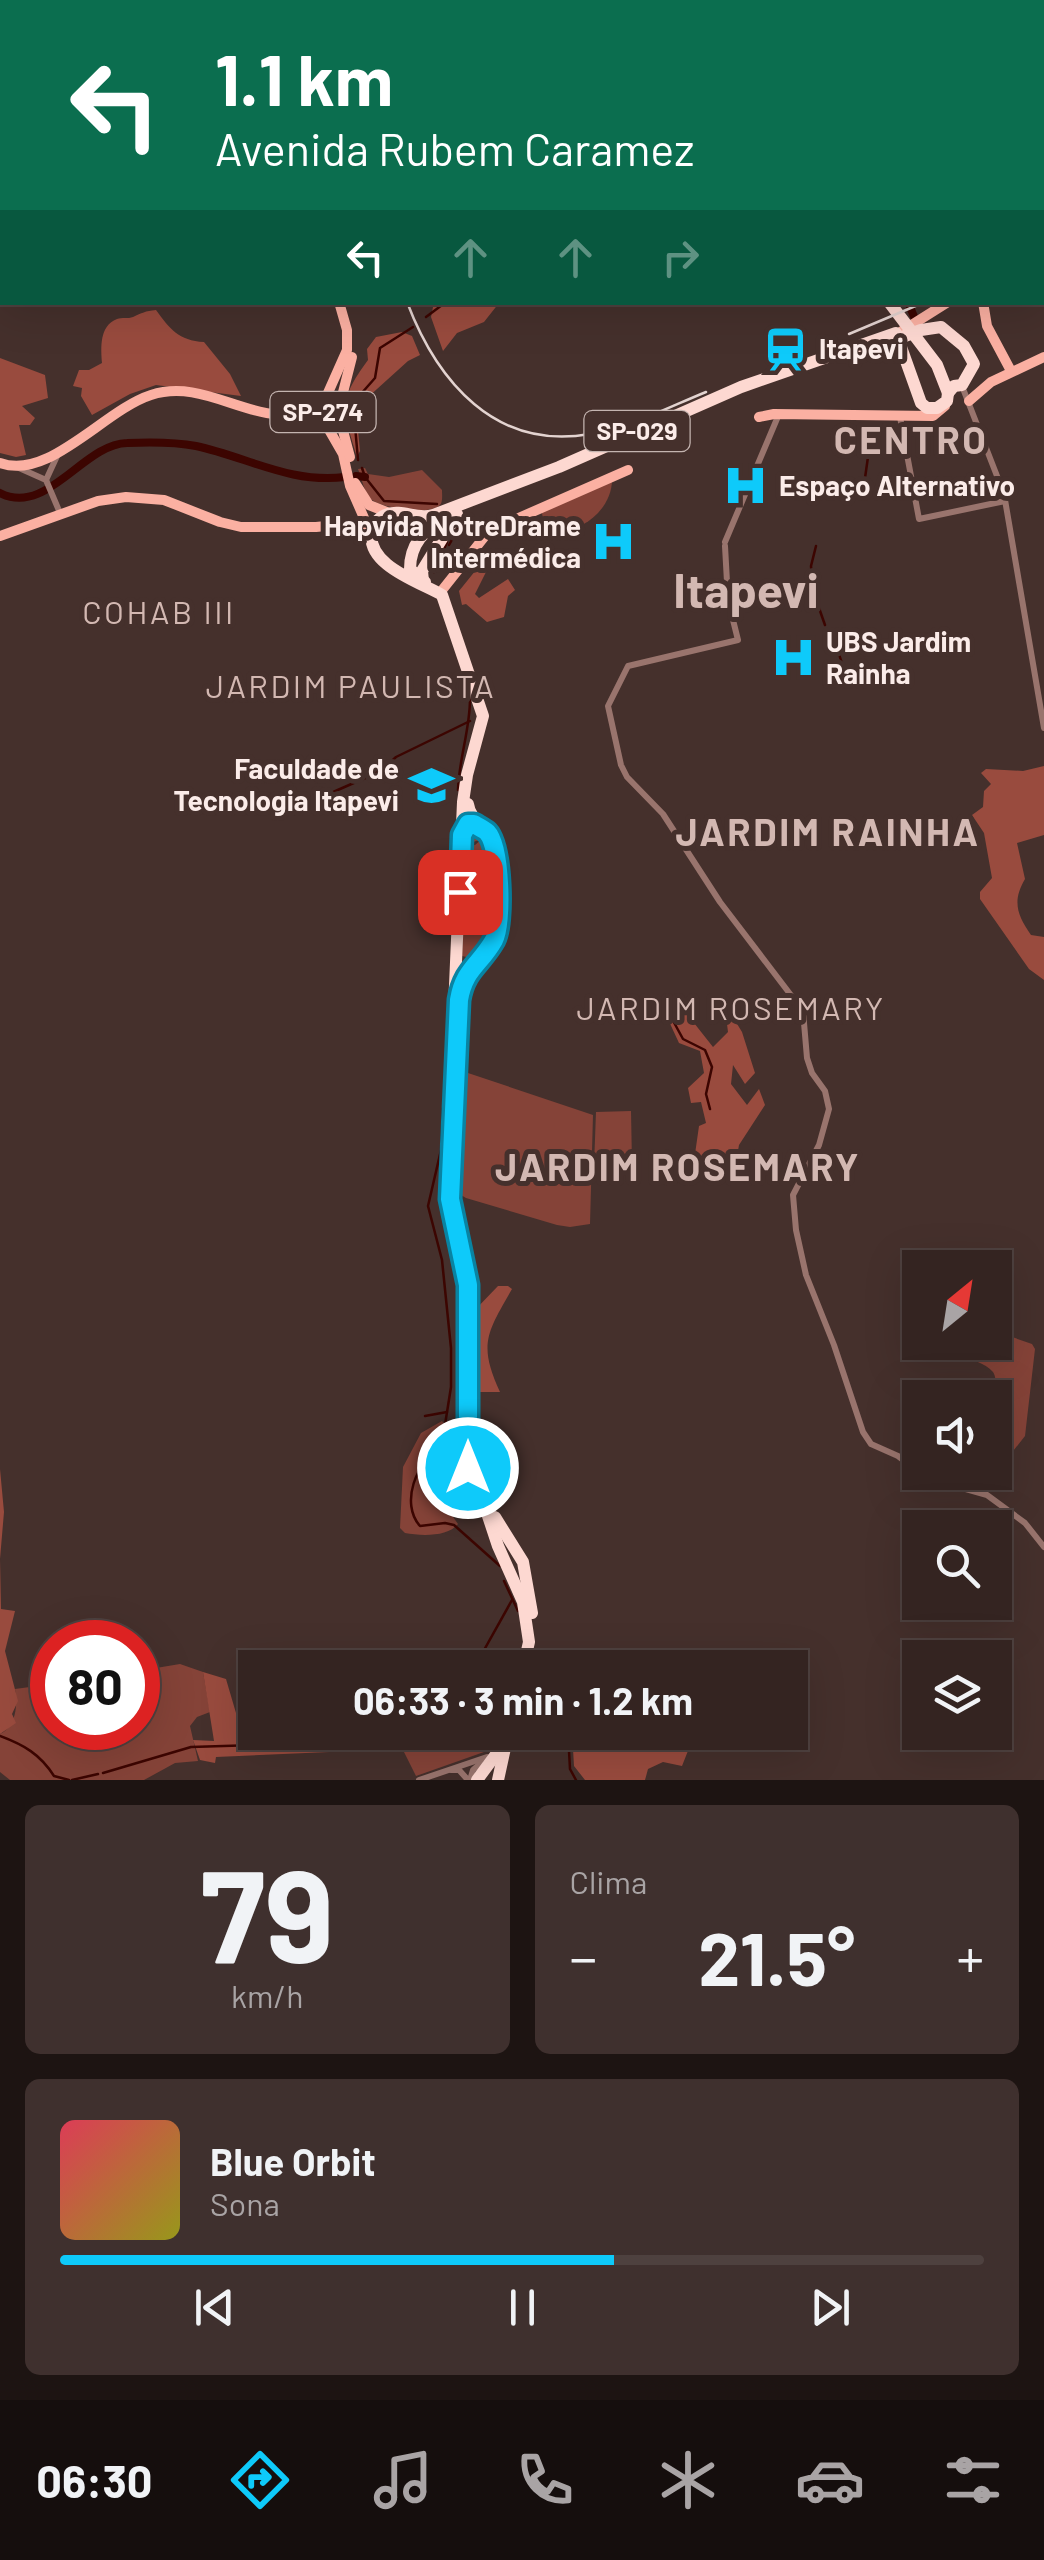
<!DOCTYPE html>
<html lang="pt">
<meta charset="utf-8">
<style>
:root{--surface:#342421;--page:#3f302e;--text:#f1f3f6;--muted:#a9a4a5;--line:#4e413f;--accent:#0ecafa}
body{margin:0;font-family:Barlow,sans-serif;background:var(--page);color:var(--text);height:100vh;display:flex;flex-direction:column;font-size:38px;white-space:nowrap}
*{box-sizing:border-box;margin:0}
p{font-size:32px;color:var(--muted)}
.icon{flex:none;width:55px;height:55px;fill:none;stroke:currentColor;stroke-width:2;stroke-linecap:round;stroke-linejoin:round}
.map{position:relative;height:1780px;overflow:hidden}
.drawer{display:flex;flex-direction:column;gap:25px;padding:25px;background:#1d1412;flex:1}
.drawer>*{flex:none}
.hud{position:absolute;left:0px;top:0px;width:1045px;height:305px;box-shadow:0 10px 40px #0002,0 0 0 2px var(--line);background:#0b6e4f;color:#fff;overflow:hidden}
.needle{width:65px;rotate:30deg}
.buttons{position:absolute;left:902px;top:1250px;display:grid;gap:20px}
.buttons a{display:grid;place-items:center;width:110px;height:110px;border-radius:0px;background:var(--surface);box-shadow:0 10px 40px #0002,0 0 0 2px var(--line);font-size:50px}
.speed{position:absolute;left:30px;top:1620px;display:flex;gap:20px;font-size:50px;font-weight:700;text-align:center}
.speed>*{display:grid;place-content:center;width:130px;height:130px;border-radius:50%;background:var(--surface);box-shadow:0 10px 40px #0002,0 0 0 2px var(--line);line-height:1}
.speed .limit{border:15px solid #d22;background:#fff;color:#111}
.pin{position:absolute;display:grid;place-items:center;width:85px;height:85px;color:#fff;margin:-42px;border-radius:20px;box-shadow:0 5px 15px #0006}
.me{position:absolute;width:110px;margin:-55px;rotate:0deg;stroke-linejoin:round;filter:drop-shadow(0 0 8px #0008)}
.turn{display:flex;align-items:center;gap:35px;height:210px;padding:0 50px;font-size:45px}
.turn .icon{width:130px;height:130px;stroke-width:2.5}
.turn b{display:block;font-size:70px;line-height:85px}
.lanes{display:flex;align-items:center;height:95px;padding:0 50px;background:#0003;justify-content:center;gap:50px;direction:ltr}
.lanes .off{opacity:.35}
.big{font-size:75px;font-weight:700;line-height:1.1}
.drawer .card{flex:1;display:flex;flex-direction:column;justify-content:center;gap:15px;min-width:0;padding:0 35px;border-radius:15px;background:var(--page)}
.drawer .dial{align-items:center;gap:0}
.dial b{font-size:130px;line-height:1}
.song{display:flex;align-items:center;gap:30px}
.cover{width:120px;height:120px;border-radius:15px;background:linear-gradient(135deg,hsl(350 70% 55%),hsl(60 70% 35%))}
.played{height:10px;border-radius:5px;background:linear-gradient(90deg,var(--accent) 60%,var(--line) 60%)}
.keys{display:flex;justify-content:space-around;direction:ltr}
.heat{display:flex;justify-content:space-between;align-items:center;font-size:55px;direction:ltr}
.drawer .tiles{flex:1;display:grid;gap:25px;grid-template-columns:1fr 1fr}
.card:last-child{grid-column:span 2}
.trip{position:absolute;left:238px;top:1650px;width:570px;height:100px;border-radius:0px;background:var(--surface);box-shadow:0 10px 40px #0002,0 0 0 2px var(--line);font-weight:700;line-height:100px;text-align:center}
.dock{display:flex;height:160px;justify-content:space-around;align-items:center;background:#150e0d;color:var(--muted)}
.dock .icon{width:70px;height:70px}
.dock .current{color:var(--accent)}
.dock b{font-size:45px;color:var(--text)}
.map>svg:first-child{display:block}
.green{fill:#854338}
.forest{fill:#994b3e}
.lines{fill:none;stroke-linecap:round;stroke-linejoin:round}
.stream{stroke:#3c0501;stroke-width:2.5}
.river{stroke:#3c0501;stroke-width:8}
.minor{stroke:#99746d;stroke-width:6}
.major{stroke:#fbb0a2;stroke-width:10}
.highway{stroke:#fdd8d1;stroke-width:12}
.rail{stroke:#e3d3d0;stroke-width:2.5}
.route-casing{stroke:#0983a2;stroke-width:25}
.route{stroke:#0ecafa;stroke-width:18}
.labels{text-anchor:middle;stroke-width:10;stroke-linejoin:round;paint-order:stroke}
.shield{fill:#45302c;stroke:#c4b4b0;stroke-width:2.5}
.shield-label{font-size:25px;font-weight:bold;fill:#fbece9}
.poi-label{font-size:28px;font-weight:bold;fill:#fbece9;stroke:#45302c;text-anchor:start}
.quarter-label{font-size:32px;letter-spacing:2.5px;fill:#d3b8b2;stroke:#45302c}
.district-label{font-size:38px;font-weight:bold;letter-spacing:2.5px;fill:#d3b8b2;stroke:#45302c}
.town-label{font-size:48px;font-weight:bold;fill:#d3b8b2;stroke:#45302c}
</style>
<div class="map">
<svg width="1044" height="1780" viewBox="0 0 1044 1780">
<rect width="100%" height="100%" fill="#45302c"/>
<g class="green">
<path d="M365,468L368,474L389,477L422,470L442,490C442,494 443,502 440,505C431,516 380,508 371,499C364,492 362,479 358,469Z"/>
<path d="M612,480C612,511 576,539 546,529L541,510Z"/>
<polygon points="473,826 482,837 485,836 492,847 495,927 475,959 462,956 466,847 475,845 482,839 467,844 468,829"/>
<polygon points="462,1071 593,1115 590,1224 570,1227 557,1225 466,1198 456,1192 461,1148"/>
<polygon points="631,1111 632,1164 594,1166 596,1112"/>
<path d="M995,1331L1032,1344L1035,1349L1025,1436L1010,1455L995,1451C995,1435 1000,1381 993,1372C985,1362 970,1361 960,1352L968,1343L995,1342Z"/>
<path d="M442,1421L447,1427C442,1462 436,1494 458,1524C448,1537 421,1536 405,1533L400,1528L403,1467L421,1433Z"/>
<path d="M180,1664L203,1672L210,1712L197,1717L190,1726L198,1761L175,1763L144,1780H10L0,1772V1734C16,1727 18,1705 15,1689L52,1684V1728H138V1671Z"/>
<polygon points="441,1733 441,1732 495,1733 484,1752 416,1776 401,1746 421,1743"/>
</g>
<g class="forest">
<polygon points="434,302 499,302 499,303 484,322 457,333 443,351 431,317"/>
<path d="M156,310C169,328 179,341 204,342L230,374L241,396L156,385L130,394L92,415L81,396L82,388L73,386L79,370H89L102,363C101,348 99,326 117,319C122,317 128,319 133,317C142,313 145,311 156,310Z"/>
<path d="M402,332L412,336L420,355L408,361L356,408L360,451L357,457C344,411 336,403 368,360L367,349L376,337Z"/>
<polygon points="0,358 45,375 48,398 22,406 35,418 30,425 19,425 26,455 16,457 0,453"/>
<polygon points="484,560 488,568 475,594 479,598 508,579 515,590 508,596 504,617 487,622 466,604 462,605 459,591"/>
<path d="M1044,766V835L1017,843L1025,879C1012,901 1017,915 1031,935L1044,937V980L1029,969L980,899V892L992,878L984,833L972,815L983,807L984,791L991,784L981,773L986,769L1023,771Z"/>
<polygon points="720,996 742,1032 755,1073 745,1084 733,1065 731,1084 747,1105 759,1089 765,1105 739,1145 736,1162 693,1168 699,1126 706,1123 701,1102 691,1103 688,1088 704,1073 700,1051 679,1043 666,1015 683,1009 713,1047 728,1032 727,1024 714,1001"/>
<path d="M498,1286H508L512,1289C487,1333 478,1344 500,1392H473V1312Z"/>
<polygon points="0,1469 4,1512 0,1559 1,1609 15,1611 5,1651 18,1701 12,1714 16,1723 0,1734"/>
<polygon points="203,1672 226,1679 236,1713 255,1713 255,1732 382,1733 393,1736 399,1749 216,1757 215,1763 200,1760 193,1740 214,1741"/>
<polygon points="572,1732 695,1732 695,1733 682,1766 663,1762 648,1769 645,1780 585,1780 574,1766"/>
</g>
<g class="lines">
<g class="stream">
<polyline points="244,0 246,2"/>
<polyline points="426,317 446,302"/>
<polyline points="358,460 353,403 375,378 380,348 413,327"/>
<polyline points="362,468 365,477 384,501 437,504"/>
<polyline points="865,478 868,457"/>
<polyline points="449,545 459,527"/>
<polyline points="434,572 447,542"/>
<polyline points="812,580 811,566 816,546"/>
<polyline points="813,591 825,625"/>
<polyline points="832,631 843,667"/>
<path d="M458,790C459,758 470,730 470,699"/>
<polyline points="315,800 381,771 396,757 470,721"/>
<polyline points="671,1017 683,1039 705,1050 712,1067 706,1094 710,1109"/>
<path d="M443,1108L441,1150L428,1206L442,1260L451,1348V1387L441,1450C416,1460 400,1504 420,1526L445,1523L454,1525L500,1566"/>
<polyline points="425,1416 447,1412"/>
<polyline points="504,1581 518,1611"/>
<polyline points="537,1659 544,1668"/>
<polyline points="474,1668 512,1600"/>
<polyline points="568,1732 570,1769 576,1780"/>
<path d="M0,1736C24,1745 40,1754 54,1776L69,1780"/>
<polyline points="103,1773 191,1747 421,1740 434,1732"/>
<polyline points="72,1780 98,1774"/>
</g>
<g class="river">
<polyline points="1042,3 1044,1"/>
<polyline points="908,302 915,319"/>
<polyline points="356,476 365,477"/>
<path d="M0,493C47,517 83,444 127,443C149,442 175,442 196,446C247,457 291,484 345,477"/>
</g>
<g class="minor">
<polyline points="219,0 221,2"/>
<polyline points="669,0 669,2"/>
<polyline points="962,386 1004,494 1044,728"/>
<polyline points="900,417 919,519 1005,501"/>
<polyline points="19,468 46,480 60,513"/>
<polyline points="46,480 58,454"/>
<polyline points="725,542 779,414"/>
<polyline points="725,546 728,600 738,640 628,666 608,706 621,765 627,777 663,814 720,902 803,1011 807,1058 812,1073 825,1091 829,1109 819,1145 793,1195 796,1230 806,1275 834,1345 863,1432 871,1444 898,1456 927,1478 987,1495 1025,1523 1044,1547"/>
<polyline points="451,1770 459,1770 468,1780"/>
<polyline points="419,1780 487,1757"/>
<polyline points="470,1780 473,1770 481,1763"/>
</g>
<g class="major">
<polyline points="156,0 159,2"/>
<polyline points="1042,120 1044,122"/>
<polyline points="1042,194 1044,192"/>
<polyline points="1042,210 1044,208"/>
<polyline points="1042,282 1044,282"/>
<polyline points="339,302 347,330 347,350 327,395 323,412 328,428 343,454 350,486 368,527"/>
<polyline points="983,302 987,326 1011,371"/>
<polyline points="902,331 948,302"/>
<polyline points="969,401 991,382 1044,357"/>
<polyline points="759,417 774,414 933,416 945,406"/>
<polyline points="350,457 338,412 352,357"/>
<path d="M0,463C49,481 104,410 151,395C213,375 263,440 324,403"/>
<polyline points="355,483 369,505 389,513"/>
<polyline points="0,536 98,501 126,497 164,500 220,522 241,527 316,527 357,523 369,530"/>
<polyline points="443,589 489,531 628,470"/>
</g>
<g class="highway">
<polyline points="811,0 812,2"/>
<polyline points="1042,59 1044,58"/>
<polyline points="889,302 937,365 948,393"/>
<polyline points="894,340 921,330 941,327 964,346 974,364 962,385 954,386 948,393"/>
<polyline points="423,581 422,571 457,514"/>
<path d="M425,582L410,569C410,543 426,527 449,517"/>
<path d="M460,993C464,967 489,957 496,934C503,914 500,853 489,835C481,823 470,818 468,804"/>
<polyline points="495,1517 523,1562 532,1613"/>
<path d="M523,1668L529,1642L523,1602L498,1546L487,1513L468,1488L463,1464V1277L448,1218L446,1191L463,802L467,775L483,716L442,595C423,583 364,566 372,530C374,523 380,516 388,514C402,509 417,520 433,515L559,467L741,387L896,333L921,403L927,408H937L947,401L948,393"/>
<polyline points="477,1780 497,1753 505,1732"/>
<polyline points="498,1780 505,1748"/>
</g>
<g class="rail">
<polyline points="201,0 204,2"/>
<polyline points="1042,185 1044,183"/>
<path d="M407,302C437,381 495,451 590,434C629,428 669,407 706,392"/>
<polyline points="849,334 925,302"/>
</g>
</g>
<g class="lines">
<defs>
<path id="route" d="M460,892L462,835L468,824H474C477,826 485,830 487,832C501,847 503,923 494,940C480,965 464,969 459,1000L450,1199L468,1285V1468"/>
</defs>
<use href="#route" class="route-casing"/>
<use href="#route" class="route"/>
</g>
<defs>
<symbol id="station-bare" viewBox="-9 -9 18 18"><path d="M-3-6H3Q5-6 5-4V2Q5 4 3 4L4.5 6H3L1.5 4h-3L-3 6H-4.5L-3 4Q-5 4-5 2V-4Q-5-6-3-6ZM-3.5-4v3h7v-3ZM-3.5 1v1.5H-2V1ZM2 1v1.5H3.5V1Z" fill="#0ecafa" stroke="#45302c" stroke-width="2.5" paint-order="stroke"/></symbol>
<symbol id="hospital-bare" viewBox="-9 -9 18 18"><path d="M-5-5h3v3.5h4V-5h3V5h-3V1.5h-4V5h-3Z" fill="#0ecafa" stroke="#45302c" stroke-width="2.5" paint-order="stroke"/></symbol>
<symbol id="university-bare" viewBox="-9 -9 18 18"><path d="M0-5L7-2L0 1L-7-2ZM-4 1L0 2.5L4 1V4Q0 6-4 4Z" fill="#0ecafa" stroke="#45302c" stroke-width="2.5" paint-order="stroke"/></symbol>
</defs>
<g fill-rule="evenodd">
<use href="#station-bare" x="754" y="318" width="63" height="63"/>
<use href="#hospital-bare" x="714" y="454" width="63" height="63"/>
<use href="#hospital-bare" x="582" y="510" width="63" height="63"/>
<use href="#hospital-bare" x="762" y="626" width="63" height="63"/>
<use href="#university-bare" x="400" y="754" width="63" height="63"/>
</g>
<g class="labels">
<g class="shield">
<rect x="270.5" y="392" width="105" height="40" rx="8"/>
<rect x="584.5" y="411" width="105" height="40" rx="8"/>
</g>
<g class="shield-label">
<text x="323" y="421">SP-274</text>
<text x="637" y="440">SP-029</text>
</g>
<g class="poi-label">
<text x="819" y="359">Itapevi</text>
<text x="779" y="496">Espaço Alternativo</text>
<text x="581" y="536" text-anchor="end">Hapvida NotreDrame<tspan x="581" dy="32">Intermédica</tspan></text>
<text x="826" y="652">UBS Jardim<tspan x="826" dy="32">Rainha</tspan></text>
<text x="399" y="779" text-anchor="end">Faculdade de<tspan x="399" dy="32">Tecnologia Itapevi</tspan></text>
</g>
<g class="quarter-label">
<text x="159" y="624">COHAB III</text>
<text x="351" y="698">JARDIM PAULISTA</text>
<text x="731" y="1020">JARDIM ROSEMARY</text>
</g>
<g class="district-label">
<text x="911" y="454">CENTRO</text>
<text x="828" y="846">JARDIM RAINHA</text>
<text x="678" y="1181">JARDIM ROSEMARY</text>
</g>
<g class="town-label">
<text x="746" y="608">Itapevi</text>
</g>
</g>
</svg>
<div class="buttons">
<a><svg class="needle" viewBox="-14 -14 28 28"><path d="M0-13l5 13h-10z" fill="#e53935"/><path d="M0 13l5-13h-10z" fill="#a9a4a5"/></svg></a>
<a><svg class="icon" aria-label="sound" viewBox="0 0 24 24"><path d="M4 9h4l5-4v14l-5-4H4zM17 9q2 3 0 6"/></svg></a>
<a><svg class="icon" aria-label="search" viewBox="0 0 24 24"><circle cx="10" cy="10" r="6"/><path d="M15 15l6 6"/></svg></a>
<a><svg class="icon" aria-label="layers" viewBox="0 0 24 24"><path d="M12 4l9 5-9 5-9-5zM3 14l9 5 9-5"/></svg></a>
</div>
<div class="speed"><div class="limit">80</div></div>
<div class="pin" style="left:460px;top:892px;background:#d93025"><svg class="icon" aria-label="arrive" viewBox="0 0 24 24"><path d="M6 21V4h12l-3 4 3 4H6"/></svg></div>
<svg class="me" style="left:468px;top:1468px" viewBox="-20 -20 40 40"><circle r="17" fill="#0ecafa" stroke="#fff" stroke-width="3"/><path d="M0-11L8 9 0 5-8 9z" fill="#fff"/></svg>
<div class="trip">06:33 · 3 min · 1.2 km</div>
<div class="hud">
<div class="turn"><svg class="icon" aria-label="left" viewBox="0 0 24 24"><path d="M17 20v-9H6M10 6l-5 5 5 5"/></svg><div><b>1.1 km</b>Avenida Rubem Caramez</div></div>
<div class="lanes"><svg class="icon" aria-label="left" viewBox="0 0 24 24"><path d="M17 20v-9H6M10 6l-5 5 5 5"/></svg><svg class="icon off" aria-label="ahead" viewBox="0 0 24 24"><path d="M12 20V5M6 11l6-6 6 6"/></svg><svg class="icon off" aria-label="ahead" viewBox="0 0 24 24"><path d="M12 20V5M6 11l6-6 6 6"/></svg><svg class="icon off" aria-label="right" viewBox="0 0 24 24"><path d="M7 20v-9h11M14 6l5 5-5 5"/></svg></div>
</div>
</div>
<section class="drawer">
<div class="tiles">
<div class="card dial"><b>79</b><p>km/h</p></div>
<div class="card"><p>Clima</p>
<div class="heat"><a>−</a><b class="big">21.5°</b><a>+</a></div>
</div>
<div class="card">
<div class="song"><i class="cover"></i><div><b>Blue Orbit</b><p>Sona</p></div></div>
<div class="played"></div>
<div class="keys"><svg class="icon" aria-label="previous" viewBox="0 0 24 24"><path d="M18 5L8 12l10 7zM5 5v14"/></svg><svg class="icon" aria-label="pause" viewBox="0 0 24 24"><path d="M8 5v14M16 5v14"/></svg><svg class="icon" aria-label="next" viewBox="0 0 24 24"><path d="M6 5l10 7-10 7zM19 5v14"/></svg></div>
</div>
</div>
</section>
<nav class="dock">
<b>06:30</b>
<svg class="icon current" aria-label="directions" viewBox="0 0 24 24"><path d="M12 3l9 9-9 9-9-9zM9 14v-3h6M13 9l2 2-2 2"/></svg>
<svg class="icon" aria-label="music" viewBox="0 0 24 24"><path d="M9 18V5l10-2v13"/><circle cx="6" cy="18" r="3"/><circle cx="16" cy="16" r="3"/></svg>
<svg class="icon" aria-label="phone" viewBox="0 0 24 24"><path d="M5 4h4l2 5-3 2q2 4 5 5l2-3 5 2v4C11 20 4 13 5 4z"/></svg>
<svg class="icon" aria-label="climate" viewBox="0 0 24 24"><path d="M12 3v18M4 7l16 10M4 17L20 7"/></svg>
<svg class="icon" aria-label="car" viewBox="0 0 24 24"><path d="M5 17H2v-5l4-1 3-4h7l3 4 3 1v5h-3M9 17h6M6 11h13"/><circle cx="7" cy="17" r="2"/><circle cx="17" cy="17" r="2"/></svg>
<svg class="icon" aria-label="filters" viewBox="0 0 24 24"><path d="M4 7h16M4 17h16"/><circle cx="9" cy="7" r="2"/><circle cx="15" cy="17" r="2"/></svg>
</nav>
